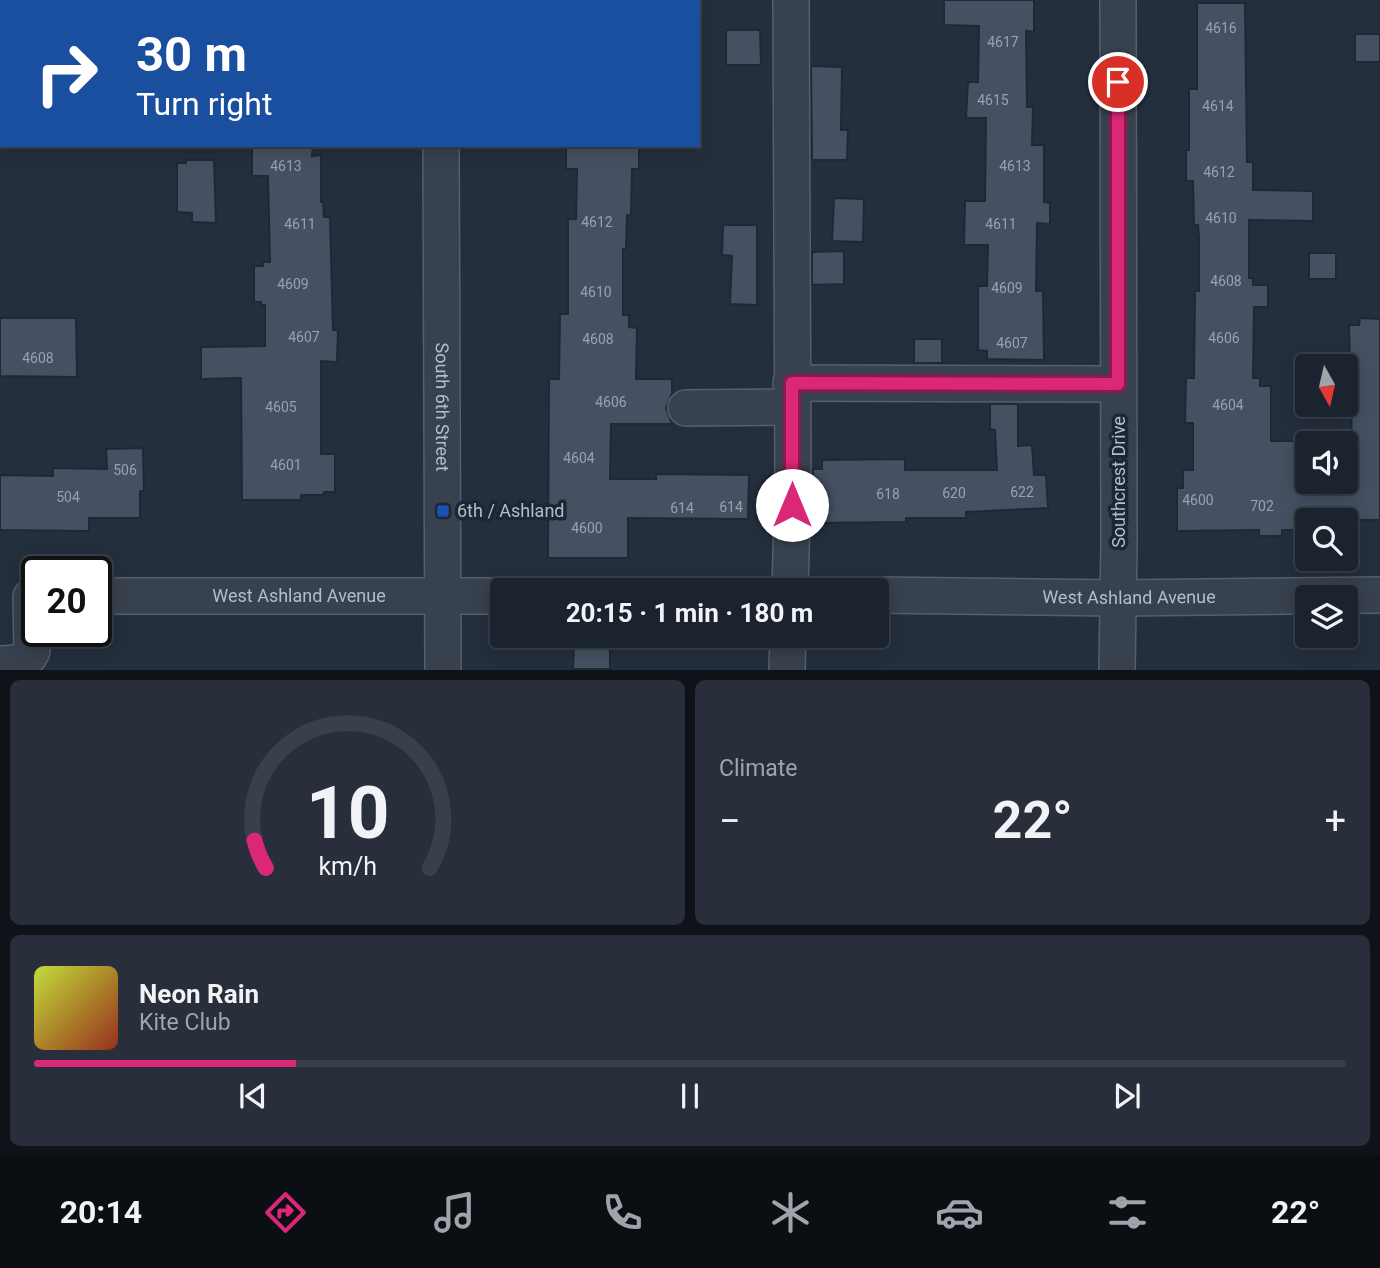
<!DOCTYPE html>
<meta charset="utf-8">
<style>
:root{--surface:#1b232e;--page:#282f3a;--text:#f1f3f6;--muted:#a0a4aa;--line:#39404a;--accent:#db2777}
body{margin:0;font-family:Roboto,sans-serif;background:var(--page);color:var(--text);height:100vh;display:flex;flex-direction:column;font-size:26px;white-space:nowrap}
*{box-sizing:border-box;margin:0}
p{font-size:23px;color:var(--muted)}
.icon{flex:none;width:38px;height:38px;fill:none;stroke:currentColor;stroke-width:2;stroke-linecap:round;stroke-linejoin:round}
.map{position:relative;height:670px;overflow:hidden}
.sheet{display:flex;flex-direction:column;gap:10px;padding:10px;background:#0f1319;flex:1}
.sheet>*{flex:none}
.banner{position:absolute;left:0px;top:0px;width:700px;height:147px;box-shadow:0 4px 18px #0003,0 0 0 2px var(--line);background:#1a4fa0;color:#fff;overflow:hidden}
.needle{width:46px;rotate:172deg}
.tools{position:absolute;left:1295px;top:354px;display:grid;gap:14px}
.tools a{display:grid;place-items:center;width:63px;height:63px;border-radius:7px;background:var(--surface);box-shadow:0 4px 18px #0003,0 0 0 2px var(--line);font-size:35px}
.speed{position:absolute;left:21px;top:556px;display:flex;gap:14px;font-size:35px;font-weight:700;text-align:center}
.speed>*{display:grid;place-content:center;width:91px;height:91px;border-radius:50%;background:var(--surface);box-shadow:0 4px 18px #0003,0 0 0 2px var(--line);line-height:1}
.speed .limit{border:4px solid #111;border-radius:10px;background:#fff;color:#111}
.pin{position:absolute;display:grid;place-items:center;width:60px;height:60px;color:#fff;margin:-30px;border:4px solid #fff;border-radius:50%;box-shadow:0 2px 7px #0007}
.me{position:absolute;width:77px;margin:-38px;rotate:0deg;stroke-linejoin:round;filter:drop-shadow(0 0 5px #0008)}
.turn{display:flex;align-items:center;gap:24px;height:147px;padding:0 21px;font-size:32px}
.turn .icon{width:91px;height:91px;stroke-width:2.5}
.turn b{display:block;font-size:49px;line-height:60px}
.big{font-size:52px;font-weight:700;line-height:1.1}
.sheet .widget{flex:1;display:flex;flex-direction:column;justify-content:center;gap:10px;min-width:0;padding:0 24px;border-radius:10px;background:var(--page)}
.sheet .dial{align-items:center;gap:0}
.dial svg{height:182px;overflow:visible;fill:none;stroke:var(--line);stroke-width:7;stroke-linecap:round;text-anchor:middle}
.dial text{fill:var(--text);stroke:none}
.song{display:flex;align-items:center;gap:21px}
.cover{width:84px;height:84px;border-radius:10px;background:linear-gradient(135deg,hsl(70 70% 55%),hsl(10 70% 35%))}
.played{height:7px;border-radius:4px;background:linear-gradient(90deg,var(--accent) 20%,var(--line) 20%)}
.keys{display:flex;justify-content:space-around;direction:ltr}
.heat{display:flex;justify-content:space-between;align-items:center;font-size:38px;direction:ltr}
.sheet .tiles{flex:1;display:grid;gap:10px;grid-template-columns:1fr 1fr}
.widget:last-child{grid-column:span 2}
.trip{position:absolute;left:490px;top:578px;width:399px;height:70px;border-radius:7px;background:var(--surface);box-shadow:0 4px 18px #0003,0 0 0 2px var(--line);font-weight:700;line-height:70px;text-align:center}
.tab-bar{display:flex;height:112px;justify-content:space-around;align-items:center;background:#0b0e12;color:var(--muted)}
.tab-bar .icon{width:49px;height:49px}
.tab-bar .current{color:var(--accent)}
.tab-bar b{font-size:32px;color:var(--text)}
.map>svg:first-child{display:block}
.building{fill:#455162;stroke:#1f2835;stroke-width:2}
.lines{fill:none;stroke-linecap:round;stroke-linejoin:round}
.minor-casing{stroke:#565f6c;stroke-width:38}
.minor{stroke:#38414e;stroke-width:35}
.route-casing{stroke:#8e194d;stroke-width:18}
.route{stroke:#db2777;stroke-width:12}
.transit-dot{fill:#1a4fb4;stroke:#1d2633;stroke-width:2.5}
.labels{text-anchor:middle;stroke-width:7;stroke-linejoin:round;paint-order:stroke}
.number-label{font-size:14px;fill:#98a1af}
.street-label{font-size:18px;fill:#b4bcc9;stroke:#1d2633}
.poi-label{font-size:18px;fill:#b4bcc9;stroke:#1d2633;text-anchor:start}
</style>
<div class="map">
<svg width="1380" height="670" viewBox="0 0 1380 670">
<rect width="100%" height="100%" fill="#242f3e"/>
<g class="building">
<polygon points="944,0 1034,0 1034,32 1026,31 1027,107 1033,107 1032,145 1044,145 1044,202 1050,203 1050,224 1037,223 1036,291 1043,291 1044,360 987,359 987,351 978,350 978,286 987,286 988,245 964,245 965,201 985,201 986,118 966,118 968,82 978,82 979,26 944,25"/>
<polygon points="1197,3 1245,3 1247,162 1253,162 1253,190 1313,191 1313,221 1249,220 1249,278 1253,278 1253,285 1268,285 1268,307 1254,307 1253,378 1260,378 1260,386 1271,386 1271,441 1307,441 1307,488 1348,489 1348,442 1352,442 1349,325 1359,325 1360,318 1380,319 1380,520 1307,520 1307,530 1282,530 1282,536 1259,536 1259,530 1177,531 1177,488 1183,488 1183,470 1193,470 1193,423 1185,423 1186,378 1194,378 1195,291 1199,291 1199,237 1198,225 1194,225 1193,181 1186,181 1186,150 1189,150 1189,89 1197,89"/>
<polygon points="726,30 760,30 761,65 726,65"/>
<rect x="1355" y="34" width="25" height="28"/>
<polygon points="811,66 842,67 841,130 848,130 847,160 812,160"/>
<polygon points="252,145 313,145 312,156 321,155 321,202 323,202 324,217 330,217 333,330 338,330 337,362 321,361 321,454 335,454 335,492 324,492 323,495 301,495 301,500 242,500 241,378 201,379 201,347 265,346 265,305 261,305 261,302 254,302 254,266 263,266 263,262 270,262 268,176 252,176"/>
<polygon points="566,145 639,145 639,169 632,169 631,215 627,215 626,249 623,249 623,315 629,315 629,327 637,328 636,379 672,379 672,394 666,408 672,424 611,424 610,479 656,479 656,474 749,475 748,519 628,518 628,558 548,558 549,379 559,379 560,314 568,314 568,219 576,219 577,169 566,169"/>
<polygon points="186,160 214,160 216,223 192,222 192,213 177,212 177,163 186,163"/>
<polygon points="834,198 864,199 863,242 832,241"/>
<polygon points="723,225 757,225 757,305 730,304 732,256 722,255"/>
<polygon points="844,251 844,284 812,285 812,252"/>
<rect x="1309" y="253" width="27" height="26"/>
<polygon points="0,318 76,318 77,377 0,376"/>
<rect x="914" y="339" width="28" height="24"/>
<polygon points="990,404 1018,404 1018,446 1032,445 1034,475 1046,475 1048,508 966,512 966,518 906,518 906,522 812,523 813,469 822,469 822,460 905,459 905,470 997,470 995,430 990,429"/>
<polygon points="143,448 144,491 140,491 140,518 89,518 89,531 0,530 0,475 53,476 53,468 107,469 106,449"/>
<polygon points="574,640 610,640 610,669 573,669"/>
</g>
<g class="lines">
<defs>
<g id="minor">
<polyline points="440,0 440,2"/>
<path id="s1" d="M441,145L443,670"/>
<polyline points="791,383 1118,384"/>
<polyline points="686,408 792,407"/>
<polyline points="790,590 793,481 791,0"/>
<path id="s2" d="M877,595L1118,598L1380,595"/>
<path id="s3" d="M96,596H502"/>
<path d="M0,664C14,663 26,665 32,651L31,597"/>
<polyline points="787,670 788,635"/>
<polyline points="1117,670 1119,543 1118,0"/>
</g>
</defs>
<use href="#minor" class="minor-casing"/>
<use href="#minor" class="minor"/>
</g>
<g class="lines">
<defs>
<polyline id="route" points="792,505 792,383 1118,384 1118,82"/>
</defs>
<use href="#route" class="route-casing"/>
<use href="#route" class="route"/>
</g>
<rect class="transit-dot" x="436" y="504" width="14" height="14" rx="3.5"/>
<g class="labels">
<g class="number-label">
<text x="1221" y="33">4616</text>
<text x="1003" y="47">4617</text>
<text x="993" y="105">4615</text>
<text x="1218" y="111">4614</text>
<text x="286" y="171">4613</text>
<text x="1015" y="171">4613</text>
<text x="1219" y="177">4612</text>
<text x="1221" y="223">4610</text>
<text x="597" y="227">4612</text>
<text x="300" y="229">4611</text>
<text x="1001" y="229">4611</text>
<text x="1226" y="286">4608</text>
<text x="293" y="289">4609</text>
<text x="1007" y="293">4609</text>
<text x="596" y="297">4610</text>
<text x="304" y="342">4607</text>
<text x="1224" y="343">4606</text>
<text x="598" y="344">4608</text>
<text x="1012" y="348">4607</text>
<text x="38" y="363">4608</text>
<text x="611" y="407">4606</text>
<text x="1228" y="410">4604</text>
<text x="281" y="412">4605</text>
<text x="579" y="463">4604</text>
<text x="286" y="470">4601</text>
<text x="125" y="475">506</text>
<text x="1022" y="497">622</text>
<text x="954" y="498">620</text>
<text x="888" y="499">618</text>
<text x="68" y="502">504</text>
<text x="1198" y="505">4600</text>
<text x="1262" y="511">702</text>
<text x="731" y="512">614</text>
<text x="682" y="513">614</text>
<text x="587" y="533">4600</text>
</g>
<g class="street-label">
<text dy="6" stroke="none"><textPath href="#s1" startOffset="262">South 6th Street</textPath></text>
<text transform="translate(1119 482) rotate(-90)" y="6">Southcrest Drive</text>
<text dy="6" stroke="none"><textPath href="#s3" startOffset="203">West Ashland Avenue</textPath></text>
<text dy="6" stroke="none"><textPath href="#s2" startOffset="252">West Ashland Avenue</textPath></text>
</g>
<g class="poi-label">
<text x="457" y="517">6th / Ashland</text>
</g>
</g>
</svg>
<div class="tools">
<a><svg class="needle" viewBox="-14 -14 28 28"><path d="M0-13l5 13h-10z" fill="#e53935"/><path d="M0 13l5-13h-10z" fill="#a0a4aa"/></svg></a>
<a><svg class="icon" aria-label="sound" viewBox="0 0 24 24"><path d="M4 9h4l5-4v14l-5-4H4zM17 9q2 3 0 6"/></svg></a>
<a><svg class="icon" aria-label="search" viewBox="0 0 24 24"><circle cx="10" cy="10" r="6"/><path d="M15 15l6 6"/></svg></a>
<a><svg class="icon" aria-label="layers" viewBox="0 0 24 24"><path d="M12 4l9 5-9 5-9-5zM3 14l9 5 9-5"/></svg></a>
</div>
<div class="speed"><div class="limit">20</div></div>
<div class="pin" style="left:1118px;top:82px;background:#d93025"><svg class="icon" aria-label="arrive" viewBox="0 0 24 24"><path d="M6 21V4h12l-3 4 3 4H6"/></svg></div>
<svg class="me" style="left:792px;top:505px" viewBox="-20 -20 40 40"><circle r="19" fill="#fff"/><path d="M0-13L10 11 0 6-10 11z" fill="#db2777"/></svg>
<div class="trip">20:15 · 1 min · 180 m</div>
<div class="banner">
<div class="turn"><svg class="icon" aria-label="right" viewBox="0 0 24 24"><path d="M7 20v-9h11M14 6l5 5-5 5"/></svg><div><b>30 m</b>Turn right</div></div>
</div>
</div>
<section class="sheet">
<div class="tiles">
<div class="widget dial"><svg viewBox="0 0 100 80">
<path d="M14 69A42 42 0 1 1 86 69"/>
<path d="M14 69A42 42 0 0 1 9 57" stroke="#db2777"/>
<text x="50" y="56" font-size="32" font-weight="700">10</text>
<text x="50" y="72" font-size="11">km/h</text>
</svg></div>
<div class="widget"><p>Climate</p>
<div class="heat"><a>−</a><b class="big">22°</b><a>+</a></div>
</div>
<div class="widget">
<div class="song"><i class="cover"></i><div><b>Neon Rain</b><p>Kite Club</p></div></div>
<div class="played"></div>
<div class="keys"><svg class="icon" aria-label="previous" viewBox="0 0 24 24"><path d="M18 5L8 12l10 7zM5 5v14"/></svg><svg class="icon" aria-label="pause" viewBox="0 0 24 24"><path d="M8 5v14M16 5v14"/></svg><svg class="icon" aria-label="next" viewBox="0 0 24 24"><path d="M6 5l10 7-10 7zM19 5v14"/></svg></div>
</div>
</div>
</section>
<nav class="tab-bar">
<b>20:14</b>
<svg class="icon current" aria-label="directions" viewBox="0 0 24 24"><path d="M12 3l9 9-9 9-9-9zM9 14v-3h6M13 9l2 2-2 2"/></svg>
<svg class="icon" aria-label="music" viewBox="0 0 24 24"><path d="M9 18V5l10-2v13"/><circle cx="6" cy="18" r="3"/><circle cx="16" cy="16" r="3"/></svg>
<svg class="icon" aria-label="phone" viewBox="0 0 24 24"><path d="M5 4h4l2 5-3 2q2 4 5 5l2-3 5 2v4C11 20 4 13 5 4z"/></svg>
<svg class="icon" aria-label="climate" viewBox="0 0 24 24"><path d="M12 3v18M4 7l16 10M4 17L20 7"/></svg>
<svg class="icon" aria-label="car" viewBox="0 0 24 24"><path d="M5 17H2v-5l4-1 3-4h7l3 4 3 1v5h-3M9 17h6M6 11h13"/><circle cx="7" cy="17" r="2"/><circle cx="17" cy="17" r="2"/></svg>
<svg class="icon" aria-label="filters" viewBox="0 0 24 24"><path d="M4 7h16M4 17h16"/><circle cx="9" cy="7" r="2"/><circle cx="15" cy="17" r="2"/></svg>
<b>22°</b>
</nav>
